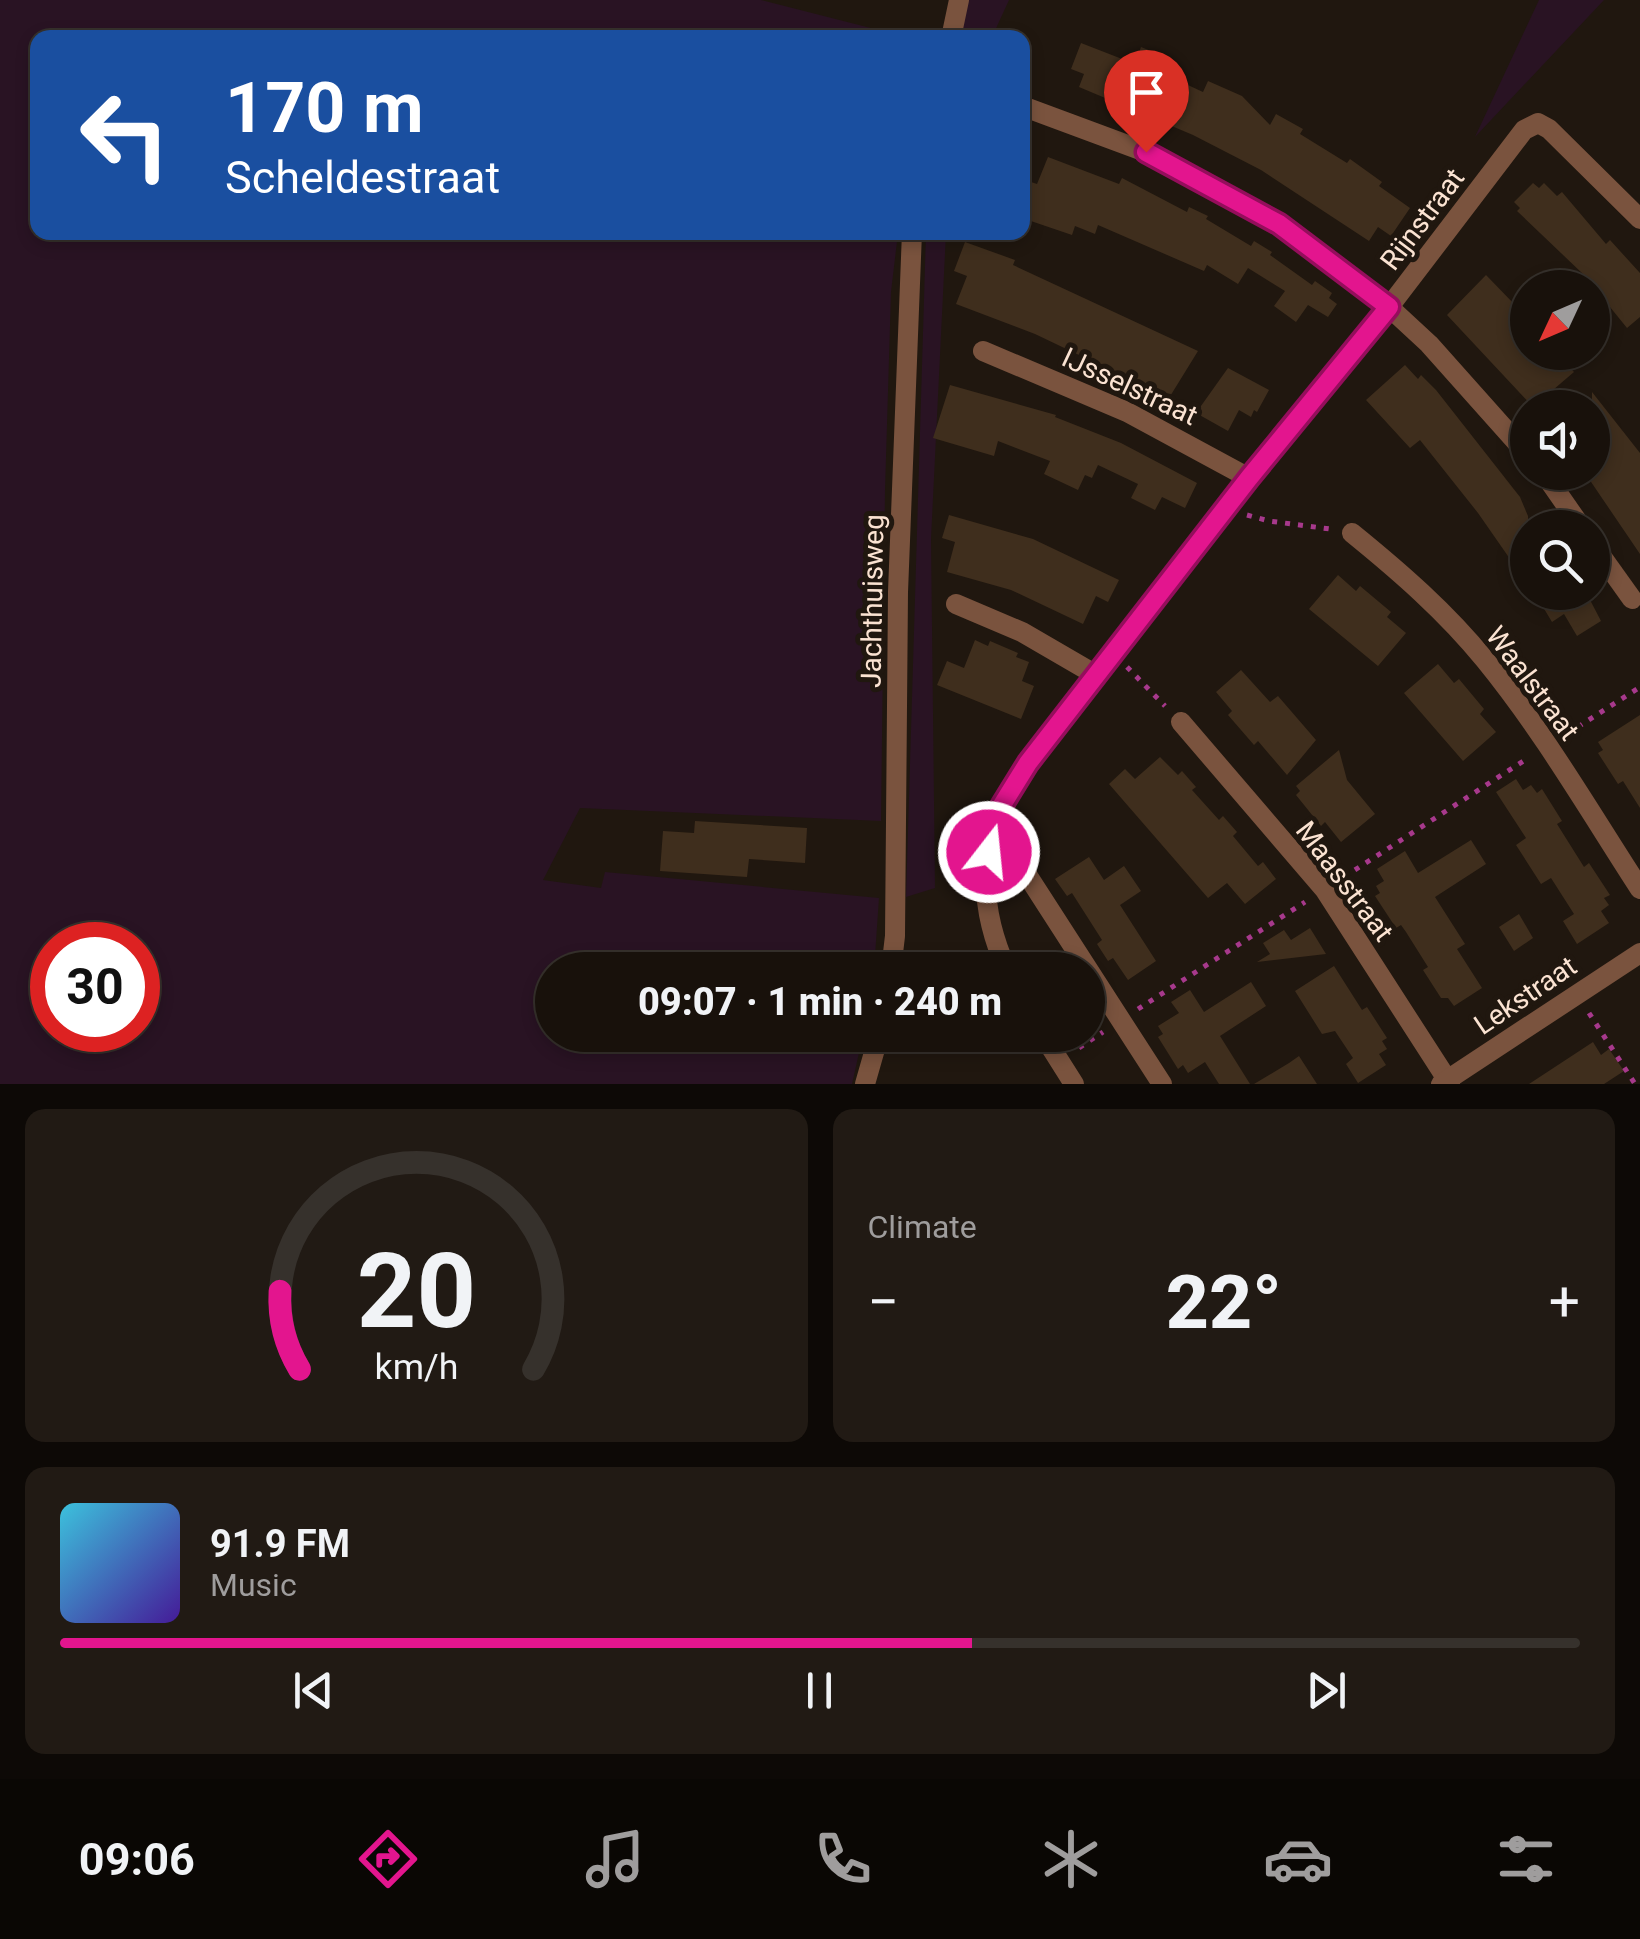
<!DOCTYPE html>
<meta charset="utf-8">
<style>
:root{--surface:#18110b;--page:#211a14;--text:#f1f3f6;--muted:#9f9d9d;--line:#36312c;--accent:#e3158e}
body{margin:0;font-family:Roboto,sans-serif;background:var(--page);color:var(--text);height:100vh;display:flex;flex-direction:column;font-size:38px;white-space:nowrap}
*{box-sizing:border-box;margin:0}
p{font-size:32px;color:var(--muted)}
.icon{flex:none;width:55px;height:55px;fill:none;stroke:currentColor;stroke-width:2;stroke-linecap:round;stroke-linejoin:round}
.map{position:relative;height:1084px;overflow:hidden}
.side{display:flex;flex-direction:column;gap:25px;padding:25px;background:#0d0906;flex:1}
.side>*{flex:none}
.top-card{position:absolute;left:30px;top:30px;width:1000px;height:210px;border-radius:20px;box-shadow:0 5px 15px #0003,0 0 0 2px var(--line);background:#1a4fa0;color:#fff;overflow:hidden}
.needle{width:65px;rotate:226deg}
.controls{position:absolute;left:1510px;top:270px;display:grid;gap:20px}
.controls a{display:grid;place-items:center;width:100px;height:100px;border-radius:50%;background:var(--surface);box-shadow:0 5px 15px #0003,0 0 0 2px var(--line);font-size:50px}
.speed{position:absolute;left:30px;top:922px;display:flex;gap:20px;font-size:50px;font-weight:700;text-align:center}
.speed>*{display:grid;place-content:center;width:130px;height:130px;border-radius:50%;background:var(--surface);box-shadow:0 5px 15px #0003,0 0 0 2px var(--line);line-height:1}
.speed .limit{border:15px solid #d22;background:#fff;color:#111}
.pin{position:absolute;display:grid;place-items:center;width:85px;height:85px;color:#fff;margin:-102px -42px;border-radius:50% 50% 50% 0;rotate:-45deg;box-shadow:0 0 10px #0007}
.pin .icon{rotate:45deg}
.me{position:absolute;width:110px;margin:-55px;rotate:16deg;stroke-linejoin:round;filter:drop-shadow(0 0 8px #0008)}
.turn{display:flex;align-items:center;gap:35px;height:210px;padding:0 30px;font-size:45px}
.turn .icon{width:130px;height:130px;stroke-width:2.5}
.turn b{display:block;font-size:70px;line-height:85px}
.big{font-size:75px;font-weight:800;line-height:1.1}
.side .card{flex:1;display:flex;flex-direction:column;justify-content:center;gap:15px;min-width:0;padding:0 35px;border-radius:20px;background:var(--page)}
.side .dial{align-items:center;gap:0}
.dial svg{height:260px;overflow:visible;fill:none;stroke:var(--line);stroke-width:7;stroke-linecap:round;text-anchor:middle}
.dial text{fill:var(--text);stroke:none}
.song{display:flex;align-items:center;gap:30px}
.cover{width:120px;height:120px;border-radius:15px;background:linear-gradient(135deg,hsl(190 70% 55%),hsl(260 70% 35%))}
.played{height:10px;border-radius:5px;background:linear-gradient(90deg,var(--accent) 60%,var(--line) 60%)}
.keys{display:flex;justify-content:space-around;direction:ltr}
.heat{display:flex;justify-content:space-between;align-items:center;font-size:55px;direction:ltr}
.side .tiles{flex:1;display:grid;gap:25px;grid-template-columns:1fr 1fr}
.card:last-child{grid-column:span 2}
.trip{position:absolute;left:535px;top:952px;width:570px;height:100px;border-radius:50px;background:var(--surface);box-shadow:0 5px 15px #0003,0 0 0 2px var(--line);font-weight:800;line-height:100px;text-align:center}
.tabs{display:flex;height:160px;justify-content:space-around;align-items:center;background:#0a0704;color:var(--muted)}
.tabs .icon{width:70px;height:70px}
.tabs .current{color:var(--accent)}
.tabs b{font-size:45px;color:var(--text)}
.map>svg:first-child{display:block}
.green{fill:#291323;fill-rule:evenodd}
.building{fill:#3f2e1d}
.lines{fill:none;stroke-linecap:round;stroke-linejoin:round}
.path{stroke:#a7398c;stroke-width:5;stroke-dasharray:5 8;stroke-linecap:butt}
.street{stroke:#7a533e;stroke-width:20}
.route-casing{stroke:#940e5c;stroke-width:25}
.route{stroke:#e3158e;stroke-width:18}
.labels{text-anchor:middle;stroke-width:10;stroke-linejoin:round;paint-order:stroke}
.street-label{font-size:28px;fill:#fbe3d2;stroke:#20170f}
</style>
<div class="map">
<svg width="1640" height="1084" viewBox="0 0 1640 1084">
<rect width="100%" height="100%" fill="#20170f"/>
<g class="green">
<path d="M0,0H761L906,37L38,38V232L898,233L891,292L885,490L881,821L580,808L543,880L601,888L605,872L879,898L874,970H552V1035H863L852,1084H0ZM52,945H138V1030H52Z"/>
<polygon points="967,0 1009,0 992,37 960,38"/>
<polygon points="1539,0 1604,0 1475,137"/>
<polygon points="926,233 946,233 931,539 935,888 906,897"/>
</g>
<g class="building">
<polygon points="1081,43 1135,64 1141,47 1171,59 1164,74 1203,92 1208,81 1242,96 1270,125 1276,114 1303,129 1300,134 1347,163 1350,159 1382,182 1379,186 1410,208 1391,236 1378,227 1369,241 1261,170 1193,135 1079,87 1084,74 1071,69"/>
<polygon points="1048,157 1119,184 1122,178 1187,212 1189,207 1208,216 1206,219 1251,246 1254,241 1272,252 1270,255 1312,285 1315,281 1332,293 1329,298 1337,304 1328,317 1308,305 1296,322 1274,306 1285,291 1248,268 1238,284 1207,265 1204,271 1098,225 1095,234 1075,226 1072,235 1022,218 1022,205 1031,182 1037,184"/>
<polygon points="1533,183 1539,188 1544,183 1557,196 1562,192 1606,244 1610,240 1640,273 1640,317 1627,328 1584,275 1517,211 1520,208 1514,202"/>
<polygon points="965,242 1015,260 1013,265 1198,351 1169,398 1035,334 956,304 967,276 954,271"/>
<polygon points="1486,275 1517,307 1528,297 1528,352 1555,352 1574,372 1533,407 1447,315"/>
<polygon points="1405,365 1418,379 1421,375 1436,390 1520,497 1528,516 1528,585 1478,513 1420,440 1410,448 1366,400"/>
<polygon points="1228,368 1269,390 1257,412 1254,410 1251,417 1239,410 1228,431 1196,413"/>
<polygon points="950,385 1056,415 1055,417 1121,443 1197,483 1185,508 1162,497 1155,510 1131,498 1138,484 1098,465 1092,478 1085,475 1078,490 1044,474 1050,461 998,441 994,456 933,438"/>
<polygon points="1592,392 1640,453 1640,554 1587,476 1592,472"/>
<polygon points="949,515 1033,539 1119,580 1108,602 1096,596 1083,624 1011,590 947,572 955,542 942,538"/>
<polygon points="1338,575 1356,591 1360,586 1391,612 1387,617 1406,633 1378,666 1309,609"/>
<polygon points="1534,592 1598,592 1589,598 1601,621 1577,636 1564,614 1552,622"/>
<polygon points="975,640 988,646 990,641 1018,653 1016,657 1029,662 1022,681 1034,686 1021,719 937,685 947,661 964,668"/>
<polygon points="1438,664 1454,683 1459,679 1484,709 1480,714 1496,732 1463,761 1404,693"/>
<polygon points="1241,670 1270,702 1278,696 1316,740 1287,775 1258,741 1254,745 1228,715 1232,711 1216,692"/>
<polygon points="1640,715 1640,808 1623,781 1618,784 1598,753 1603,750 1598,742"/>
<polygon points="1339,750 1347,780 1375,814 1341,842 1325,822 1321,826 1296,795 1300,791 1296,786"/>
<polygon points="1160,757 1178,775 1182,771 1196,787 1192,790 1219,820 1223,816 1237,832 1233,836 1258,866 1263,862 1276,879 1245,904 1227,883 1208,898 1109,784 1125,769 1135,779"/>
<polygon points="1516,779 1523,790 1531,785 1537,793 1542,789 1562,821 1557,824 1579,859 1584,867 1589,863 1610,895 1604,898 1609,905 1601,911 1609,923 1577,944 1563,921 1574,914 1551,878 1541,884 1516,845 1526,838 1496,792"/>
<polygon points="695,821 807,828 805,863 749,859 747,877 660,871 663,831 694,833"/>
<polygon points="1471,840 1486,864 1435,897 1465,944 1457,949 1482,988 1454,1006 1448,998 1441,998 1423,970 1428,967 1406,932 1401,925 1396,928 1375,896 1380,893 1376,886 1384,881 1377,869 1405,851 1418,873"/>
<polygon points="1089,857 1104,880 1124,866 1141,891 1120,905 1156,961 1128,980 1113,958 1108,961 1097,944 1102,940 1072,893 1067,896 1055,879"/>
<polygon points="1519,914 1533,938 1514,951 1499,927"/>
<polygon points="1310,928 1326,954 1257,962 1270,954 1263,943 1284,930 1291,940"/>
<polygon points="1334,966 1362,1010 1367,1007 1387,1038 1382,1041 1387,1049 1379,1054 1386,1065 1358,1083 1346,1064 1353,1058 1335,1031 1322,1034 1295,991"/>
<polygon points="1251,982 1266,1006 1220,1036 1250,1084 1219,1084 1205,1062 1188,1073 1183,1065 1178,1069 1158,1037 1163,1034 1158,1026 1179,1013 1171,1002 1190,990 1204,1012"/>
<polygon points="1593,1042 1601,1055 1609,1049 1624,1071 1604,1084 1529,1084"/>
<polygon points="1299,1056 1317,1084 1254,1084 1289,1063"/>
</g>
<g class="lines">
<g class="path">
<polyline points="1247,515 1269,521 1330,529"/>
<polyline points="1127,667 1165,706"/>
<polyline points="1567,734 1640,687"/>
<polyline points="1344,877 1528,758"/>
<polyline points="915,953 936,970"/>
<polyline points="1138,1009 1305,902"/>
<polyline points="1589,1013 1635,1084"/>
<polyline points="1009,1035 1023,1047"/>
<polyline points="1079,1048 1103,1032"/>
</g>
<g class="street">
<polyline points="951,38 959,0"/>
<polyline points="1022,106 1146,152 1279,224 1389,307 1429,344 1528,455"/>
<polyline points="983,351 1127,412 1249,478"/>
<polyline points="1543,472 1582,528"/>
<path d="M1352,533C1400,572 1446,612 1485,660C1543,731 1590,812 1640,889"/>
<polyline points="1592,543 1632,599"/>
<polyline points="956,604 1022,632 1096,675"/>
<polyline points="1181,722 1325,890 1450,1084"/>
<polyline points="989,843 1013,853 1162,1084"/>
<polyline points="891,970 895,936 898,592 912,232"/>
<path d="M1007,970C971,890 983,836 1028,763L1249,478L1389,307L1524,130L1538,123L1549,129L1640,219"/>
<polyline points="1043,1035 1074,1084"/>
<polyline points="865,1084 879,1035"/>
<polyline points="1441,1084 1640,953"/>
</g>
</g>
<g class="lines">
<defs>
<polyline id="route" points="989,852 1002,805 1028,763 1249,478 1389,307 1279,224 1146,152"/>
</defs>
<use href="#route" class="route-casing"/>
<use href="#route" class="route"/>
</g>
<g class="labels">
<g class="street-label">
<text transform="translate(1422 219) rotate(-53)" y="10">Rijnstraat</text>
<text transform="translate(1130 386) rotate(25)" y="10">IJsselstraat</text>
<text transform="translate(872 601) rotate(-89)" y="10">Jachthuisweg</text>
<text transform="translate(1533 683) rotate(53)" y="10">Waalstraat</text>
<text transform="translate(1345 881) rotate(53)" y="10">Maasstraat</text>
<text transform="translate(1525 995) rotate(-34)" y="10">Lekstraat</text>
</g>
</g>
</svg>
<div class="controls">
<a><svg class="needle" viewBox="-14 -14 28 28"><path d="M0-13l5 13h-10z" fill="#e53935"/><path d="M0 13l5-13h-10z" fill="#9f9d9d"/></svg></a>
<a><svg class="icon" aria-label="sound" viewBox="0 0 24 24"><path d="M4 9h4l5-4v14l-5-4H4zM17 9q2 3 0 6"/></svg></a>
<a><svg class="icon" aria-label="search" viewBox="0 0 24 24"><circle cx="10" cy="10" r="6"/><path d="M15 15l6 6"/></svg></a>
</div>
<div class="speed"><div class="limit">30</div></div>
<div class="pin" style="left:1146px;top:152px;background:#d93025"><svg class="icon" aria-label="arrive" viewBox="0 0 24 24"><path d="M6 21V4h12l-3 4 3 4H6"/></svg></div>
<svg class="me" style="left:989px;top:852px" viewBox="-20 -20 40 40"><circle r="17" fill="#e3158e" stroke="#fff" stroke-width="3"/><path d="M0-11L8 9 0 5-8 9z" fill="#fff"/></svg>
<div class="trip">09:07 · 1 min · 240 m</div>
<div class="top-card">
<div class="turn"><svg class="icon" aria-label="left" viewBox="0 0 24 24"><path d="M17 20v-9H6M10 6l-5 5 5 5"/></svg><div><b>170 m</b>Scheldestraat</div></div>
</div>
</div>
<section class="side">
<div class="tiles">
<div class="card dial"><svg viewBox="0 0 100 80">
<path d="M14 69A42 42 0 1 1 86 69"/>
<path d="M14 69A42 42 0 0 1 8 45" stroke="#e3158e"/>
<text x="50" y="56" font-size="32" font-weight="700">20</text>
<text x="50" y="72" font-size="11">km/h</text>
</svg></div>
<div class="card"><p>Climate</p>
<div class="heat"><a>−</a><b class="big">22°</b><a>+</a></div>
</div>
<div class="card">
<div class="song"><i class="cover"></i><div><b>91.9 FM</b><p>Music</p></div></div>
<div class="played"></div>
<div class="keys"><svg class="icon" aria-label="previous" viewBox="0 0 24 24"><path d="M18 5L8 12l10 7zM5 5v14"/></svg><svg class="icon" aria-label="pause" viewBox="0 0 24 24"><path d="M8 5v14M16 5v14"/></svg><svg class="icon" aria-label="next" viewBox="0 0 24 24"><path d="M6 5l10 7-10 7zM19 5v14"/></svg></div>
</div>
</div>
</section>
<nav class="tabs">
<b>09:06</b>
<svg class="icon current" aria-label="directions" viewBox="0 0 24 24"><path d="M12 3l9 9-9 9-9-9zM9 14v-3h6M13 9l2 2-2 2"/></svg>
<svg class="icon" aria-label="music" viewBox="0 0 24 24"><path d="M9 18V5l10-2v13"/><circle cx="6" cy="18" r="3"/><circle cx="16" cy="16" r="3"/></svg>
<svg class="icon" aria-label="phone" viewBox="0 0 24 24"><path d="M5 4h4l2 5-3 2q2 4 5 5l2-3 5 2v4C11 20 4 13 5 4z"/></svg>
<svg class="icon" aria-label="climate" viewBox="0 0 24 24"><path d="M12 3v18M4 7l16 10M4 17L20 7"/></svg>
<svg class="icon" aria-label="car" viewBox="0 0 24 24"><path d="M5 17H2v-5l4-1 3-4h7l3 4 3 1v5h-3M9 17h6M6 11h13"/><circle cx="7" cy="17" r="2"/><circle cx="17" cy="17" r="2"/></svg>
<svg class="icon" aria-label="filters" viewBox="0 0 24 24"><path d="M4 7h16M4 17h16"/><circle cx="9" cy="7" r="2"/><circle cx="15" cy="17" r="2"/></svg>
</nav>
